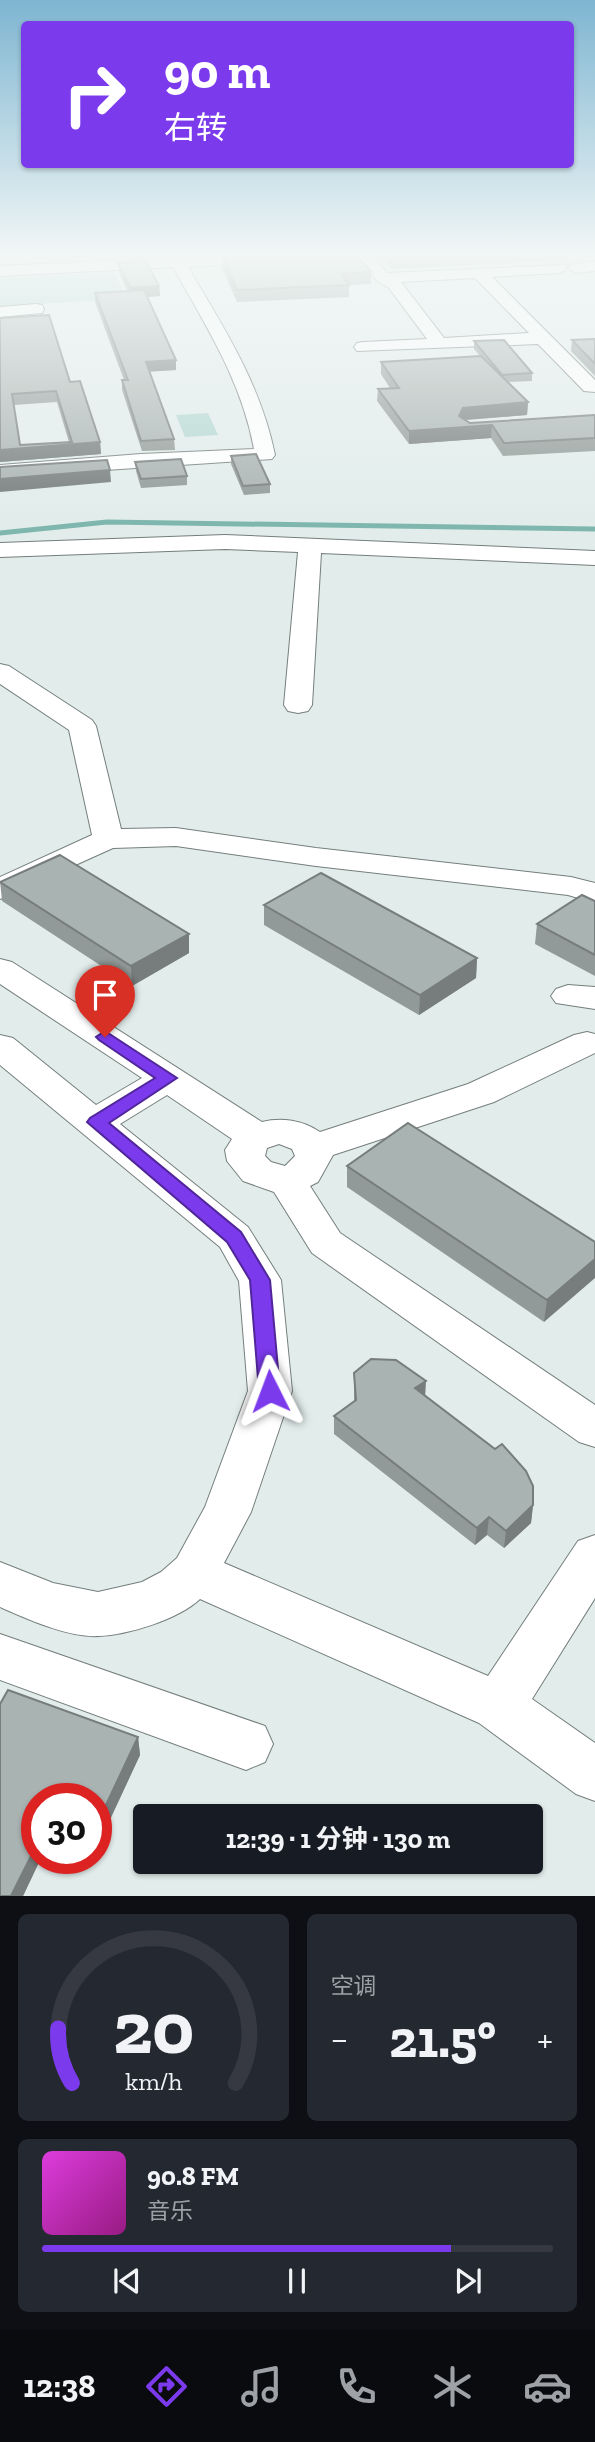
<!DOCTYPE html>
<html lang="zh">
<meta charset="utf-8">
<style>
:root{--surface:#171b24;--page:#242831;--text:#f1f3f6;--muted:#9ea1a6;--line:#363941;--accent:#7c3aed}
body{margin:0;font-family:"Zilla Slab","Noto Sans SC",serif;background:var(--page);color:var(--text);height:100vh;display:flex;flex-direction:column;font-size:26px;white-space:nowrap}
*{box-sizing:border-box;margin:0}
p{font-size:23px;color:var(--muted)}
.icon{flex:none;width:38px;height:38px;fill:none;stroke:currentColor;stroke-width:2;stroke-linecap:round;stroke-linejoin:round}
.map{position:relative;height:1896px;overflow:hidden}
.details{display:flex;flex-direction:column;gap:18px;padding:18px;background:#0d0f14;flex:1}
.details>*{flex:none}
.banner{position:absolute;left:21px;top:21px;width:553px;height:147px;border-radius:7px;box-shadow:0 2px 5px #0004;background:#7c3aed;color:#fff;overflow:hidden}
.speed{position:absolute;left:21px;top:1783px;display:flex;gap:14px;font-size:35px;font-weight:700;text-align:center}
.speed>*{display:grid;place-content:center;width:91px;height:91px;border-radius:50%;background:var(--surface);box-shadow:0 2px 5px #0004;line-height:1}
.speed .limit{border:10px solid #d22;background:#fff;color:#111}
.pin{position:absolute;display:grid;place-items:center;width:60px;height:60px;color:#fff;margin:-72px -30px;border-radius:50% 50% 50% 0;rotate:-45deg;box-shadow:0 0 7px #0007}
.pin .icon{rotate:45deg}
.me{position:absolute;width:77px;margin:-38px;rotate:357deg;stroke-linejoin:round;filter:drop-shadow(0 0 5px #0008)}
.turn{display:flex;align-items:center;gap:24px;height:147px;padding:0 28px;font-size:32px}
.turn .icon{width:91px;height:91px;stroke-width:2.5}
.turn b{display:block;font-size:49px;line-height:60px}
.big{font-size:52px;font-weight:700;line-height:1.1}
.details .widget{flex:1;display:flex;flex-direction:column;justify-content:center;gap:10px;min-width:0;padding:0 24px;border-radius:10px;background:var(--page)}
.details .dial{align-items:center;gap:0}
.dial svg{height:182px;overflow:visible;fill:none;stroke:var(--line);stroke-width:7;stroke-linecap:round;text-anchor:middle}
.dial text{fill:var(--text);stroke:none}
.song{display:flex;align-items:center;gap:21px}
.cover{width:84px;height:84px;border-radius:10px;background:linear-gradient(135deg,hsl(300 70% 55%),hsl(310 70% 35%))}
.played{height:7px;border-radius:4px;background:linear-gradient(90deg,var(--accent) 80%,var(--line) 80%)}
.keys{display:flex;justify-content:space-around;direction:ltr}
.heat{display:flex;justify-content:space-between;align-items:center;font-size:38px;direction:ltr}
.details .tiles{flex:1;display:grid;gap:18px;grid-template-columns:1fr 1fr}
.widget:last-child{grid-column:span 2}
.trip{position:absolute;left:133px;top:1804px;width:410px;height:70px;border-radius:7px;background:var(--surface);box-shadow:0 2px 5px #0004;font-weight:700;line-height:70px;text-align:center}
.dock{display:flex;height:112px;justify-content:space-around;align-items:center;background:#090b0e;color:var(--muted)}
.dock .icon{width:49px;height:49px}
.dock .active{color:var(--accent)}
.dock b{font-size:32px;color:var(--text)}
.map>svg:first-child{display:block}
.green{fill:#b3d7d1}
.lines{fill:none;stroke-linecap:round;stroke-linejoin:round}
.stream{stroke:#7fb7ae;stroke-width:5}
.minor-casing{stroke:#747e7c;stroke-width:2}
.minor{fill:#fff;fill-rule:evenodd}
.wall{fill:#919a98;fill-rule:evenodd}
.shaded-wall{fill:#767d7c}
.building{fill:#a9b3b1;stroke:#767d7c;stroke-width:2;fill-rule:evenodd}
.route{fill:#7c3aed;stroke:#51269a;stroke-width:2}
</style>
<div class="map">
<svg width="595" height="1896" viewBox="0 0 595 1896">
<rect width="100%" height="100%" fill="#e2edeb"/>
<g class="green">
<polygon points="115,272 126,299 0,306 0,278"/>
<polygon points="208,413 218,435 185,437 176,415"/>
</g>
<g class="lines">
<polyline class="stream" points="0,533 107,522 595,529"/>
<defs>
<g id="minor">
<path d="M166,256H316L308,261L188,267C224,328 261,385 275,455L272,459L0,477V465L141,454L254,449C242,382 206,326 173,267L0,276V266L167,258Z"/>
<path d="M357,256H373L387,273L564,265L566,268L564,271L558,273L492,277L595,380V392L584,391L538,344L357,351L354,347L357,343L363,342L427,339L389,288L377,281ZM475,278L529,333L444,338L401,282Z"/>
<polygon points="595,261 595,271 576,273 568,268 570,265"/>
<polygon points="36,304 42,305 44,309 42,313 0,317 0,307"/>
<polygon points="225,535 595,551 595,565 321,553 312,705 308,711 298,713 288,711 284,705 298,552 225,549 0,557 0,543"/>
<polygon points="0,664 9,666 92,720 96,726 121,829 176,828 316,848 571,877 595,883 595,903 568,895 316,866 176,846 113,848 0,899 0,877 92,835 69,730 0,684"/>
<path d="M0,959L12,962L262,1122C281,1117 303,1120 320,1132L468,1084L574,1035L587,1032L595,1034V1053L494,1102L333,1155L318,1182L310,1186L340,1233L595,1405V1447L579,1442L312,1253L274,1192L243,1181L227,1161L225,1150L232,1139L167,1095L120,1124L248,1227L281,1280L292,1391L251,1512L224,1563L488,1676L578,1541L595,1535V1598L532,1699L595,1743V1801L576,1794L479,1723L200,1599C179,1619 128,1635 99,1636C69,1638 27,1619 0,1607V1562L53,1583L98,1592L142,1582L161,1572L177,1558L205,1507L248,1391L239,1281L220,1247L0,1065V1035L13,1038L96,1105L142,1078L0,984ZM279,1144L292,1149L295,1156L285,1166L271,1162L265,1156L267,1148Z"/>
<polygon points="568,985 595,987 595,1009 556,1003 551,996 556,989"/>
<polygon points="0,1634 265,1726 273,1744 265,1762 246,1770 0,1680"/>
</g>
</defs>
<use href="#minor" class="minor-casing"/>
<use href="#minor" class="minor"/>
</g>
<g class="wall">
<polygon points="222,256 371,272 371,284 349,285 349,297 237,302 222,268"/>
<polygon points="381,256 567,256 567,260 392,269"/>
<polygon points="118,263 159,286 160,296 147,297 176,370 149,371 174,439 175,450 142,451 122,390 122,380 124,380 95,302 95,293 127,291 119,272"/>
<path d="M0,318L70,382L100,442L101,454L0,462ZM57,402L69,442L20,445L13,405Z"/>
<polygon points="595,339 595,376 571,351 572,340"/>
<polygon points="474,341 532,373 532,381 508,382 528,402 527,415 466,420 470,423 595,415 595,451 503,456 491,438 409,444 377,401 378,389 390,388 381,374 381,362 480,356 474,349"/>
<polygon points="231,456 270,484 270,493 244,495 231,464"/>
<polygon points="135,462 187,476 187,485 141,488 136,471"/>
<polygon points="0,881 189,953 132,986 2,901"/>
<polygon points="595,901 595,976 535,944 537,924"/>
<polygon points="264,905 477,958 476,978 419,1015 264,925"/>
<polygon points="347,1166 595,1242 544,1322 347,1187"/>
<polygon points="354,1373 425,1396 533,1505 531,1523 504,1548 487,1535 475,1545 334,1434 334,1416 354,1401"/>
<polygon points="0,1704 138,1737 140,1755 100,1841 96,1840 96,1799 37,1799 37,1858 41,1858 23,1896"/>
</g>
<g class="shaded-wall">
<polygon points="159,286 160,296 131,298 130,288"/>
<polygon points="176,360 176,370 146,372 146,362"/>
<polygon points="528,402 527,415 462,420 458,428 492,425 491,438 409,444 409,431 459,416 463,408"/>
<polygon points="100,442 101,454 0,462 0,450"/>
<polygon points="110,470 111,482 0,492 0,479"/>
<polygon points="189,934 189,953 132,986 131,966"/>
<polygon points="477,958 476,978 419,1015 420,995"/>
<polygon points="595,1259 595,1278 544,1322 547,1300"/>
<polygon points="426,1381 425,1399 415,1388"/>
<polygon points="533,1505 531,1523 504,1548 506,1531"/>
<polygon points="489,1517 487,1535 475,1545 477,1528"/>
<polygon points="138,1737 140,1755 100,1841 97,1824"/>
<polygon points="37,1844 37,1858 41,1858 23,1896 11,1896"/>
</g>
<g class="building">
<polygon points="222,256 358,256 371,272 341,274 349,285 237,290"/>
<polygon points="391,256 427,256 392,258"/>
<polygon points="146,261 159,286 130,288 118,263"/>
<polygon points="144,290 176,360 146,362 174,439 141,441 122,380 128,380 95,293"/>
<path d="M49,315L70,382L80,381L100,442L0,450V318ZM56,391L72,442L20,445L12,394Z"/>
<polygon points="595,339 595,364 572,340"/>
<polygon points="504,340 532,373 502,375 474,341"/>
<polygon points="481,356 528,402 463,408 459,416 470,423 595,415 595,438 504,443 492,425 409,431 378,389 399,388 381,362"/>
<polygon points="256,454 270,484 243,486 231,456"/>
<polygon points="181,459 187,476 141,479 135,462"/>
<polygon points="107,460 110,470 0,479 0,467"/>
<polygon points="60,855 189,934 131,966 0,882"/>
<polygon points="321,873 477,958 420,995 264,905"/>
<polygon points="582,895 595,901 595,955 537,924"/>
<polygon points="408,1123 595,1242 595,1259 547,1300 347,1166"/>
<polygon points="371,1359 396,1360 426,1381 415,1388 495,1449 502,1444 526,1471 533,1486 533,1505 506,1531 489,1517 477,1528 334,1416 356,1400 354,1373"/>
<polygon points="8,1690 138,1737 97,1824 96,1823 96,1799 37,1799 37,1844 11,1896 0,1896 0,1704"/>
</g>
<linearGradient id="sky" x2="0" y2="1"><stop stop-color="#7eb5d1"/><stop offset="0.49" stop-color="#f2f7f6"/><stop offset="1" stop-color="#f2f7f6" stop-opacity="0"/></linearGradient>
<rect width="595" height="521" fill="url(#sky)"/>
<polygon class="route" points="105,1031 177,1078 109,1123 241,1232 270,1280 280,1391 277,1397 270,1399 262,1397 259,1391 250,1280 227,1242 87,1122 90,1118 155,1078 99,1040 96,1037"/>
</svg>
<div class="speed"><div class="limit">30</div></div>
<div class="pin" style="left:105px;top:1037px;background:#d93025"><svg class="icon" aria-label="arrive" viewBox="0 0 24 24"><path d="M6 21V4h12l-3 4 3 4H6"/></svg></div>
<svg class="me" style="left:270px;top:1391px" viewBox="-20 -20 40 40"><path d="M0-17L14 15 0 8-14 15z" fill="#7c3aed" stroke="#fff" stroke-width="4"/></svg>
<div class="trip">12:39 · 1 分钟 · 130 m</div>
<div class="banner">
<div class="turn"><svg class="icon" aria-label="right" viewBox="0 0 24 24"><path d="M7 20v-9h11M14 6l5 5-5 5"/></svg><div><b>90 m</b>右转</div></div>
</div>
</div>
<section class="details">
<div class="tiles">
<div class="widget dial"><svg viewBox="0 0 100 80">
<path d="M14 69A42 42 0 1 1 86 69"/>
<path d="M14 69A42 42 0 0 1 8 45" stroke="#7c3aed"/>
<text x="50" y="56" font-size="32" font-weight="700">20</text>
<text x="50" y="72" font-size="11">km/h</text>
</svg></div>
<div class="widget"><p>空调</p>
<div class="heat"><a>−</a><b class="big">21.5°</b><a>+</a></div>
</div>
<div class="widget">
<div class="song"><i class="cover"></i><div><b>90.8 FM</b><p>音乐</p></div></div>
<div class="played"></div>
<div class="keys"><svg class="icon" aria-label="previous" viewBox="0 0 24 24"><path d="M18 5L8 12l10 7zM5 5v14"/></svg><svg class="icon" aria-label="pause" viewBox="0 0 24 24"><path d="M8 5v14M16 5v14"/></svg><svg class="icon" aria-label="next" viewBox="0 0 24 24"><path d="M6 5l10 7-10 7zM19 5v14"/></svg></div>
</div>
</div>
</section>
<nav class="dock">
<b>12:38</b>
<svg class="icon active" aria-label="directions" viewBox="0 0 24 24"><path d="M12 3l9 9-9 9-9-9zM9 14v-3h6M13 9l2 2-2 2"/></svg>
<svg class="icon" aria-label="music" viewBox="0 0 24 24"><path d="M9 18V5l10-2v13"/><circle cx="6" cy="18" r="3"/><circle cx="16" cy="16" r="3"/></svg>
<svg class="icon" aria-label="phone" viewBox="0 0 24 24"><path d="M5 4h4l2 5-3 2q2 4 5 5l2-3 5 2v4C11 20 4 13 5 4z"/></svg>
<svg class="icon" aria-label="climate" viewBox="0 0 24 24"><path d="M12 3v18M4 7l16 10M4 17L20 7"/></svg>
<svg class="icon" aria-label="car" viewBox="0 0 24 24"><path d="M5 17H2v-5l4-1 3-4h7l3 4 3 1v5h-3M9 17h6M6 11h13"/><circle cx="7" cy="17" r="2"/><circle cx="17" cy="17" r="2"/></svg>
</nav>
